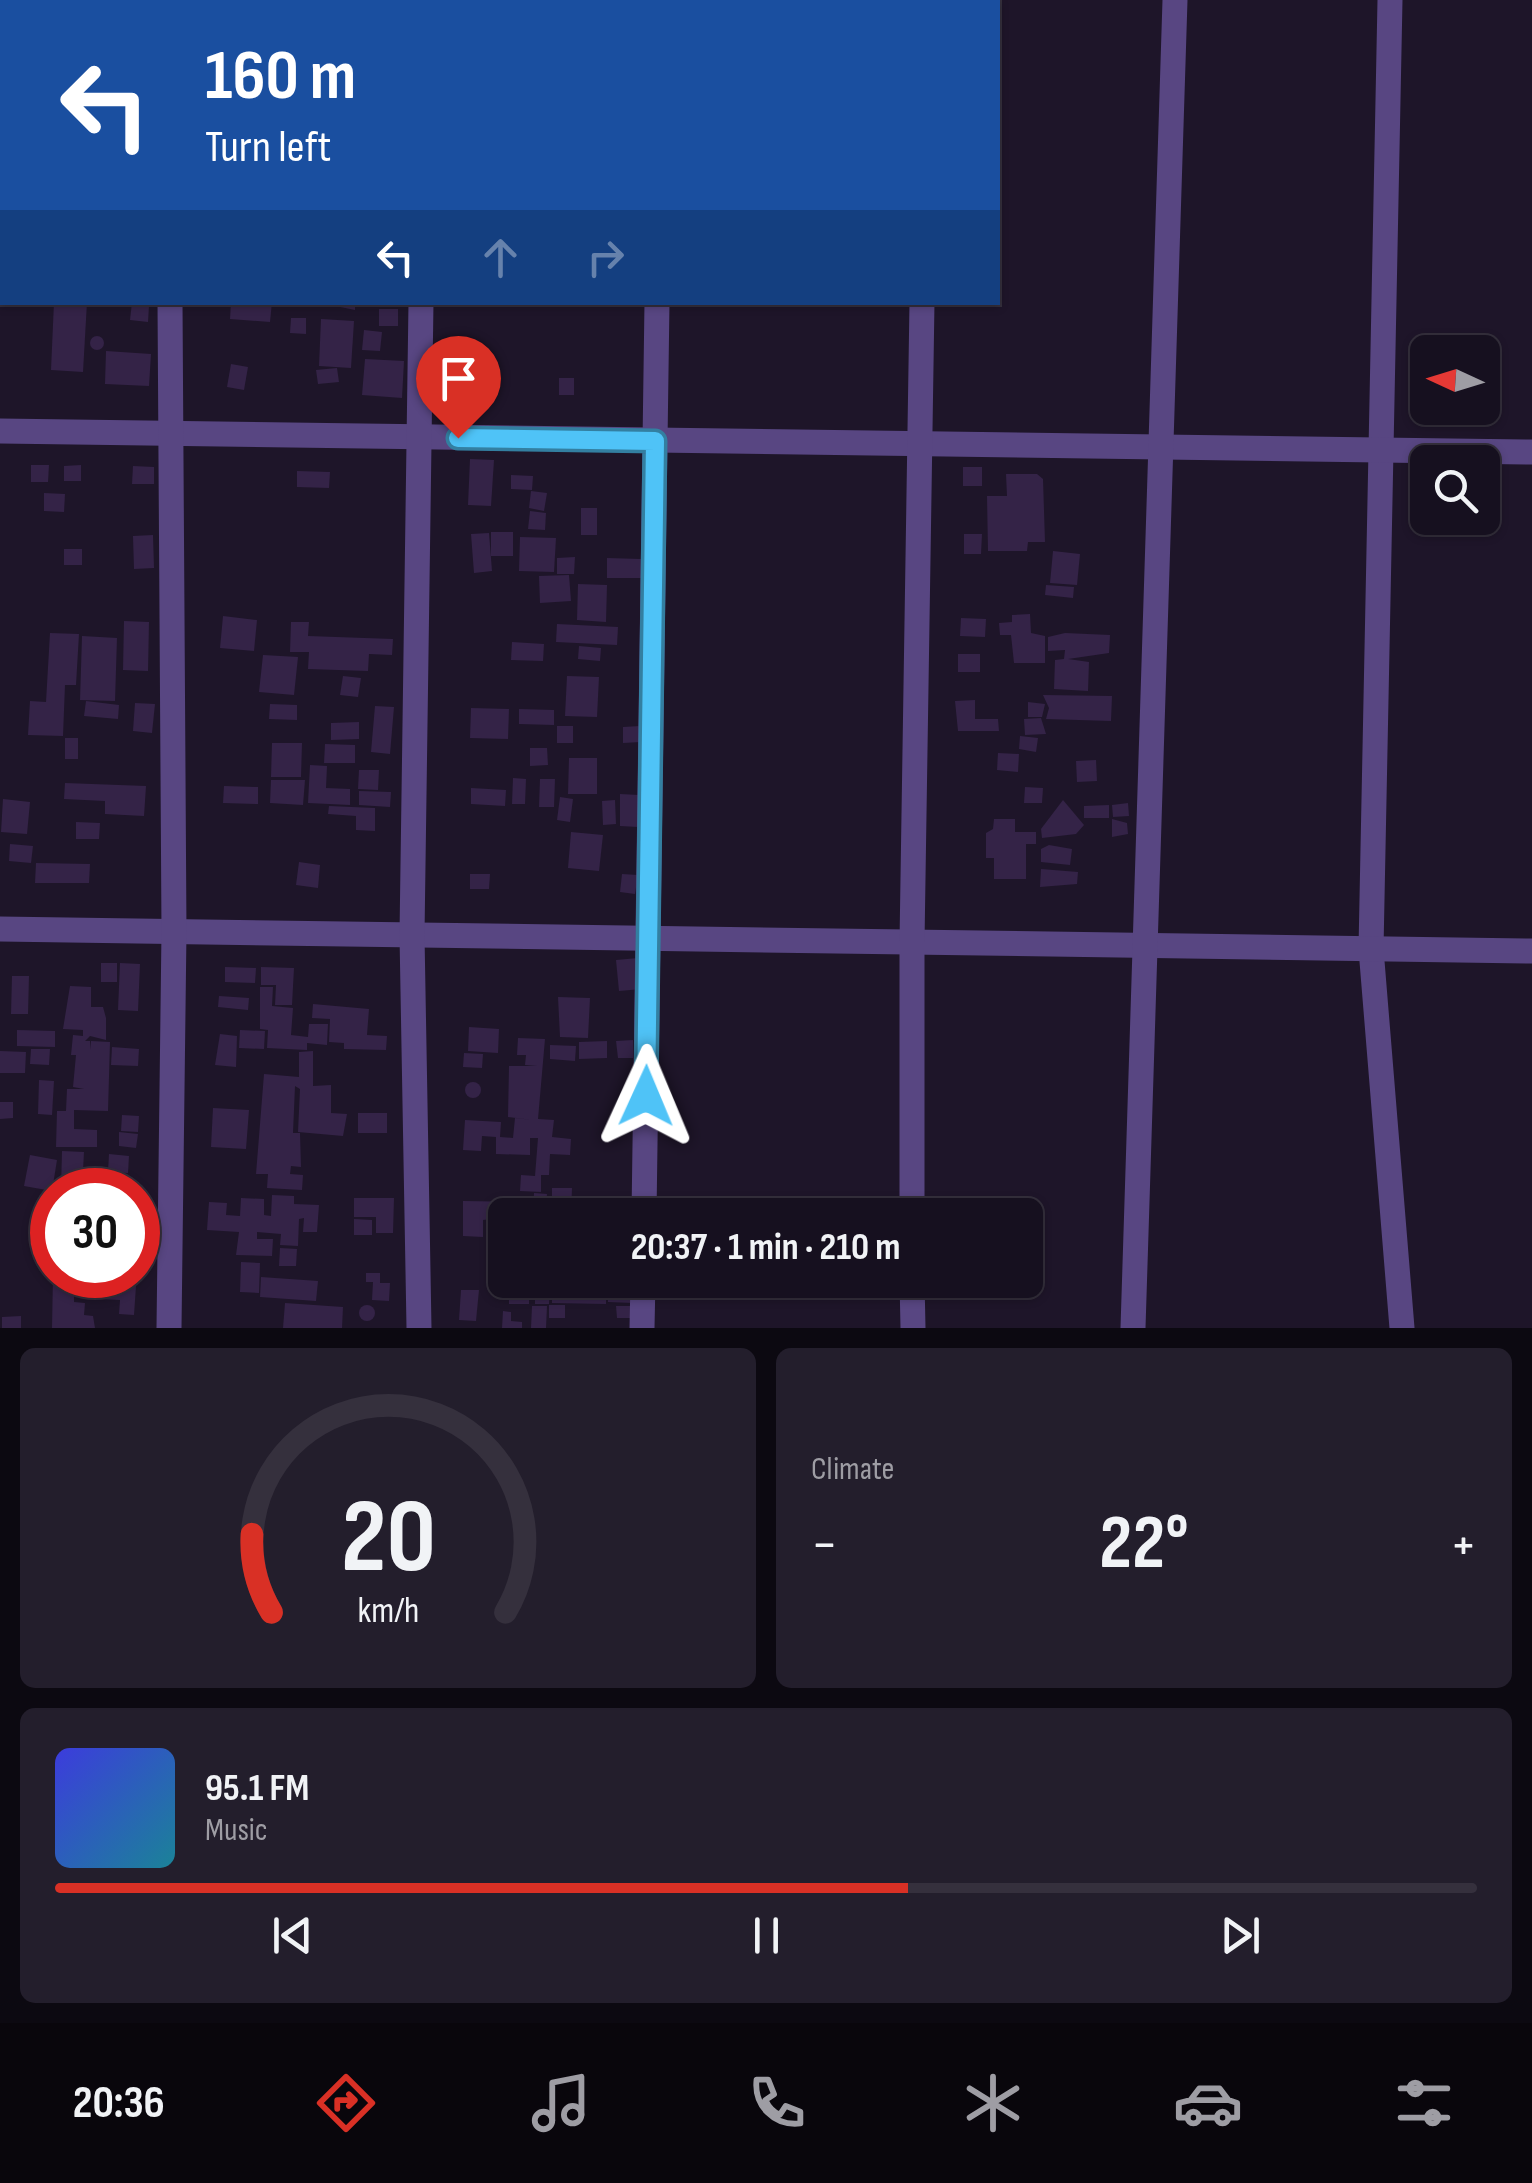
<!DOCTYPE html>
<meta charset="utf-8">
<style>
:root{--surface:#16101f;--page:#231e2c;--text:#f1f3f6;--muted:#9e9da4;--line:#35303d;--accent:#d93025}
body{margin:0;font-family:"Sofia Sans Condensed",sans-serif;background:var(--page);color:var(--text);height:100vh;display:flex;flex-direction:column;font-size:38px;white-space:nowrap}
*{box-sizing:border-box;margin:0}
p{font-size:32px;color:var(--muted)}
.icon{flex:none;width:55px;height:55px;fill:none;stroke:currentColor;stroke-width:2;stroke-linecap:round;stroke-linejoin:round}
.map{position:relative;height:1328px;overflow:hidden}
.details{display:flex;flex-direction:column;gap:20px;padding:20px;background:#0c0911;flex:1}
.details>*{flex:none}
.hud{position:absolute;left:0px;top:0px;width:1000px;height:305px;box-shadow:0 2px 8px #0004,0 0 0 2px var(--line);background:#1a4fa0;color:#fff;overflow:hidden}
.needle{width:65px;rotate:274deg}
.buttons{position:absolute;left:1410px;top:335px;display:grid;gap:20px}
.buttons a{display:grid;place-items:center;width:90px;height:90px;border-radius:15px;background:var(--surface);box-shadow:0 2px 8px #0004,0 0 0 2px var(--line);font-size:50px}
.speed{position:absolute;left:30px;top:1168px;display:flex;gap:20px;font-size:50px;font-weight:700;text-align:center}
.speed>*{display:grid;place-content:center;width:130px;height:130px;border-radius:50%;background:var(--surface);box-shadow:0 2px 8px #0004,0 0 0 2px var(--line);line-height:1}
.speed .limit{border:15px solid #d22;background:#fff;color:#111}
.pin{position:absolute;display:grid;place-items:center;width:85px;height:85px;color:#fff;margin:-102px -42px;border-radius:50% 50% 50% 0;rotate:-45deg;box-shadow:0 0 10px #0007}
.pin .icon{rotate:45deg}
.me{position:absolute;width:110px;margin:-55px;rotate:1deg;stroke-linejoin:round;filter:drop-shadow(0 0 8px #0008)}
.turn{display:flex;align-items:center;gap:35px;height:210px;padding:0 40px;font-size:45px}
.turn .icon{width:130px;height:130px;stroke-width:2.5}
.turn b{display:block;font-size:70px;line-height:85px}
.lanes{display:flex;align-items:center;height:95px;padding:0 40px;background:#0003;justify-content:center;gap:50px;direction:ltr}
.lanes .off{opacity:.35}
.big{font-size:75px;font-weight:700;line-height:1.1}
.details .widget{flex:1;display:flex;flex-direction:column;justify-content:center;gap:15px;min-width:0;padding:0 35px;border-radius:15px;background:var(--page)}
.details .dial{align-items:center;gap:0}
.dial svg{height:260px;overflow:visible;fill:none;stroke:var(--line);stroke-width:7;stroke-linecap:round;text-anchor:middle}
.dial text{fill:var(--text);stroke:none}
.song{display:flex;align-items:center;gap:30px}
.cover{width:120px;height:120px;border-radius:15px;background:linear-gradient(135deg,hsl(240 70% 55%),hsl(190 70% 35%))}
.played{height:10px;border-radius:5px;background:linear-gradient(90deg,var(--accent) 60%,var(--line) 60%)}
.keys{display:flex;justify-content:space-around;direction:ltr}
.heat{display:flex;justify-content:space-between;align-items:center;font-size:55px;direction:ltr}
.details .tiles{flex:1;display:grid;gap:20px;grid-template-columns:1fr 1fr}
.widget:last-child{grid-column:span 2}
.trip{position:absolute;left:488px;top:1198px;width:555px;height:100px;border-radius:15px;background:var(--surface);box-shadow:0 2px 8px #0004,0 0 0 2px var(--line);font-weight:700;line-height:100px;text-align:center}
.tabs{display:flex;height:160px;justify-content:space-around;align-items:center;background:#09060c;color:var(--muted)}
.tabs .icon{width:70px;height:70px}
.tabs .on{color:var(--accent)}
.tabs b{font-size:45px;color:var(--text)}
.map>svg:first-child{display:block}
.building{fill:#342347}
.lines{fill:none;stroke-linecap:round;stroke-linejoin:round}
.minor{stroke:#584682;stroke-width:25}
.route-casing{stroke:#337fa1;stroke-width:25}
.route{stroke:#4fc3f7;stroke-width:18}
</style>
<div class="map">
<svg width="1532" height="1328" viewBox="0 0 1532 1328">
<rect width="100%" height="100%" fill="#1e1529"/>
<g class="building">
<polygon points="54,302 87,302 83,372 51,370"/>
<polygon points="132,302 149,306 148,322 130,320"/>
<polygon points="231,302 272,302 270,322 230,319"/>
<polygon points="316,302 355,302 355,310"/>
<rect x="379" y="309" width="19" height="17"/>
<polygon points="291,318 306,318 306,334 290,333"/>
<polygon points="321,319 354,321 351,368 319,366"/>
<polygon points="364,330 382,332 380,351 362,350"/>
<circle cx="97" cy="343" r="7"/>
<polygon points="106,351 151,354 149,386 105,384"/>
<polygon points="365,359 404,361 402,398 362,395"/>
<polygon points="231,364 248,367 244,390 227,387"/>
<polygon points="337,368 339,382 318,384 316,370"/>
<rect x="559" y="378" width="15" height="17"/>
<polygon points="470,459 494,460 491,506 468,505"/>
<polygon points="31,465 49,465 48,482 31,482"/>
<polygon points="81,465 81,481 64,481 64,466"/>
<polygon points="133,466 154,467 154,484 132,484"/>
<rect x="963" y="467" width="19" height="19"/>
<polygon points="297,471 330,472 329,488 297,487"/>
<polygon points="1006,474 1037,474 1043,479 1045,542 1028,542 1027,551 988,551 987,496 1007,496"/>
<polygon points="511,475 533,476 532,490 511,489"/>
<polygon points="531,491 547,493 544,511 529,508"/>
<polygon points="44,493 65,494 64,512 44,511"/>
<rect x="581" y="508" width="16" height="27"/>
<polygon points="530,511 546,513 545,530 528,529"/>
<rect x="491" y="532" width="22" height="24"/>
<polygon points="489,533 492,571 474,573 471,534"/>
<polygon points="964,534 982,534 981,554 964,554"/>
<polygon points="153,535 154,568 134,569 133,536"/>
<polygon points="520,537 556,538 554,572 519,571"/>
<rect x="64" y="549" width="18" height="16"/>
<polygon points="1053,551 1080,554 1077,585 1050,583"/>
<polygon points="575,557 574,574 557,574 557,558"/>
<polygon points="607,558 641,559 641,578 607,578"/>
<polygon points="569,575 571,601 540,603 539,576"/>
<polygon points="578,584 607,585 606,622 577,620"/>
<polygon points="1046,585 1074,587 1073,598 1045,595"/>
<polygon points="1030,614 1031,633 1045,636 1045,663 1014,663 1011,635 1000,635 999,623 1012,622 1012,615"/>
<polygon points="223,616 257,620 254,651 220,648"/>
<polygon points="961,618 986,619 985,637 960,636"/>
<polygon points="124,621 149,622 148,671 123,670"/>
<polygon points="291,622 309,622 308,636 393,639 392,655 369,654 368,671 308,669 309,652 290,652"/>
<polygon points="557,624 618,627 617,645 556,642"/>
<polygon points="50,633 79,634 76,685 65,685 63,736 28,735 30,701 46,702"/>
<polygon points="1065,633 1110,635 1109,653 1068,659 1089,662 1088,691 1054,689 1055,660 1064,659 1065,650 1048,651 1048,637"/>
<polygon points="82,636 117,638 115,701 80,700"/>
<polygon points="512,642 544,644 543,661 511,660"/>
<polygon points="579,646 601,648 600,661 578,659"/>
<rect x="958" y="654" width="22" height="18"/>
<polygon points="263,655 298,657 294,695 259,692"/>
<polygon points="343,676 361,678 358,697 340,695"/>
<polygon points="567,676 599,677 597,717 565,716"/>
<polygon points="1043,695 1112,696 1111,721 1046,719 1049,708"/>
<polygon points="975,700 975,719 998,719 999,731 958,731 955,701"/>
<polygon points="86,701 119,705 118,719 84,716"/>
<polygon points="1028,702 1045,704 1042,717 1028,717"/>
<polygon points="135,703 155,704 152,733 133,731"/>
<polygon points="270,704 297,705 297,720 269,719"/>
<polygon points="375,706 394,707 390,754 371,752"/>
<polygon points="471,708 509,709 508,739 470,738"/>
<polygon points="519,709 554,710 554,725 519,724"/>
<polygon points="1041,718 1046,734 1025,735 1024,719"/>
<polygon points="359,722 359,739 331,740 331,723"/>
<rect x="557" y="726" width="16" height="17"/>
<polygon points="640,726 641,742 623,743 623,727"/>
<polygon points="1020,736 1038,738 1036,752 1019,749"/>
<rect x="65" y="738" width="13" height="21"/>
<polygon points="272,743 302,743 301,777 271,777"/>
<polygon points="325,744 355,745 355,763 324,763"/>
<polygon points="530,748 547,748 548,765 530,766"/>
<polygon points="998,753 1019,754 1018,772 997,770"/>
<polygon points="569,758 597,758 597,794 568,794"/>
<polygon points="1096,760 1097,781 1077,782 1076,761"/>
<polygon points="310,765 327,766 326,788 350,789 350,805 308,803"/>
<polygon points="359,770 379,770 378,790 358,789"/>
<polygon points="513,778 526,779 525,804 512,804"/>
<polygon points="540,779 555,779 554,807 539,807"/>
<polygon points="271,780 305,780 303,805 270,803"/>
<polygon points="65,783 146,786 144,816 105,814 105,801 64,799"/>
<polygon points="224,786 258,787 258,804 223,803"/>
<polygon points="1025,787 1043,788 1042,803 1024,803"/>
<polygon points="471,788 506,790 505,806 471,804"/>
<polygon points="359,791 391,792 390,807 359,805"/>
<polygon points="620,794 639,795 638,827 620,826"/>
<polygon points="560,797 573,799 570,822 557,820"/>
<polygon points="3,799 30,802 27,834 1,832"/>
<polygon points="615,800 616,824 603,825 602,801"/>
<polygon points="1063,800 1084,825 1076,834 1042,838 1041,829"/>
<polygon points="1128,803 1129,816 1113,817 1112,805"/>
<polygon points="1109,805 1109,818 1084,818 1084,806"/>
<polygon points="329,806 375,808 375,831 356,830 356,816 328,814"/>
<polygon points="994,819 1015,819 1015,832 1036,832 1036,844 1026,844 1026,879 994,879 994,858 986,858 986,833 993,829"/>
<polygon points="1112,819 1127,823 1128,834 1112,837"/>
<polygon points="76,822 100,823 99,839 76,839"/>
<polygon points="571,832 603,835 599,871 568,868"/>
<polygon points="10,844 33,846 31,863 9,861"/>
<polygon points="1049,845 1072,849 1070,865 1041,862 1041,849"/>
<polygon points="299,862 320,865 318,888 296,885"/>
<polygon points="36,863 90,864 89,883 35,883"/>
<polygon points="1041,869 1078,872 1077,884 1040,887"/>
<polygon points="470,874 490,874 489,889 470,889"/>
<polygon points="622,874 638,875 635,894 620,892"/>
<polygon points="638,958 642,989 619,991 616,960"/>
<rect x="101" y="963" width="16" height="19"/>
<polygon points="120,963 140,964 138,1011 118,1010"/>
<polygon points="225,967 256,968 255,983 225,982"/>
<polygon points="261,967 294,968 292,1005 275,1005 276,985 261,985"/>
<polygon points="12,976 29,976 28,1014 11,1014"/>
<polygon points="70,986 91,987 91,1007 103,1007 106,1018 106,1040 90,1036 85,1041 90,1041 90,1050 91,1041 110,1042 108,1111 74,1110 74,1129 97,1130 97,1147 56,1147 57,1111 66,1111 67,1089 84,1089 73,1087 76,1055 71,1055 73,1035 83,1036 83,1030 63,1029"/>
<polygon points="260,987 273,987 272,1006 293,1008 291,1035 308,1037 309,1024 328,1024 327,1045 307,1043 307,1050 267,1048 268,1030 260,1029"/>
<polygon points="219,996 249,998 248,1010 218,1007"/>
<polygon points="558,997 590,998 588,1038 560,1037"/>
<polygon points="313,1004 369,1009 367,1035 387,1036 386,1050 344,1049 344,1043 329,1042 330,1019 312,1018"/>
<polygon points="469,1027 499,1029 498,1053 468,1051"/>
<polygon points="17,1030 55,1031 55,1047 17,1046"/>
<polygon points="240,1030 265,1031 264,1049 239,1048"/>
<polygon points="220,1034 237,1036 236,1067 215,1065"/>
<polygon points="518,1038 545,1039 538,1119 554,1120 552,1137 571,1139 570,1155 550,1154 549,1175 541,1175 541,1192 520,1191 521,1175 535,1176 538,1138 530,1138 530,1155 496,1154 496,1137 482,1136 481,1151 463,1150 465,1120 501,1122 500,1137 513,1138 515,1118 533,1120 508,1117 509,1066 537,1066 525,1065 526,1055 517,1055"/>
<polygon points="633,1040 633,1058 618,1058 616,1041"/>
<polygon points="607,1041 607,1058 579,1059 579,1042"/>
<polygon points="550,1045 576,1046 575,1061 550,1059"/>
<polygon points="112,1047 139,1049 138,1066 111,1065"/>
<polygon points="31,1049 50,1049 49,1065 30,1064"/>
<polygon points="0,1051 26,1052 25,1073 0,1073"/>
<polygon points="313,1051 313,1086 331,1085 331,1113 347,1114 343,1136 298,1132 300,1089 295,1086 293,1133 300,1133 301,1167 291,1166 290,1174 303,1175 302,1190 267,1188 268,1174 256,1174 264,1074 299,1077 299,1052"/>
<polygon points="464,1053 483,1054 482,1068 463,1067"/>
<polygon points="39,1080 54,1081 52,1115 38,1114"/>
<circle cx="473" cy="1090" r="8"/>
<polygon points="0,1102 13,1102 13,1118 0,1119"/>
<polygon points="213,1108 249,1110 246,1149 211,1147"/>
<rect x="358" y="1113" width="29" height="20"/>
<polygon points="122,1115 139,1116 138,1132 121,1131"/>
<polygon points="119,1132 138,1134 136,1148 119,1146"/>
<polygon points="62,1151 84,1152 83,1171 106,1172 105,1190 61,1189"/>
<polygon points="109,1154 129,1156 128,1173 108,1172"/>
<polygon points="30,1155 57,1160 52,1191 24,1186"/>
<polygon points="110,1181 139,1182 139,1190 109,1190"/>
<polygon points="552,1188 572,1188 571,1215 533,1215 534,1193 547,1194 546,1206 552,1206"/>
<polygon points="272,1195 294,1196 294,1204 319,1205 317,1232 303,1232 304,1218 299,1219 298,1246 280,1245 281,1234 257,1232 257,1239 273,1239 272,1256 236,1255 239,1232 207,1230 209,1202 227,1203 226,1215 240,1216 241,1198 264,1199 264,1215 271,1216"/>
<polygon points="354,1198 394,1198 393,1233 376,1233 376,1217 354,1217"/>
<polygon points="463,1201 523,1202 523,1215 483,1220 483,1237 463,1236"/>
<polygon points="594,1206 634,1208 633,1215 594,1215"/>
<polygon points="354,1219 372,1220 372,1235 354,1235"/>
<polygon points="280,1248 297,1249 296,1266 279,1266"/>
<polygon points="241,1262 260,1263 259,1293 240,1292"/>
<polygon points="366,1273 380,1273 380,1283 390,1283 389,1301 372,1300 373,1282 366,1282"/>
<polygon points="53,1275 82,1275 82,1286 74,1286 74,1302 85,1303 84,1315 93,1316 95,1328 52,1328"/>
<polygon points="261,1277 318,1281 316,1301 260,1297"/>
<polygon points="509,1280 535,1280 535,1288 529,1288 529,1304 509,1304"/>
<polygon points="552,1280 591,1280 593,1287 593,1280 624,1280 624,1287 606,1286 606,1304 552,1303"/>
<polygon points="99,1284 136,1286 134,1315 119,1314 120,1300 99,1299"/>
<polygon points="608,1288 634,1289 633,1303 608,1302"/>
<polygon points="535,1289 550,1290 549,1304 535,1304"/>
<polygon points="461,1290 479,1290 476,1321 459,1320"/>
<polygon points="285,1303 343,1307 342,1328 283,1328"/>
<rect x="549" y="1305" width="16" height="13"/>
<circle cx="367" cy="1313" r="8"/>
<polygon points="532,1306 547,1306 546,1328 531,1328"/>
<polygon points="616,1306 630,1306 631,1318 617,1318"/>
<polygon points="503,1311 511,1312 511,1321 522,1322 522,1328 502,1328"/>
<polygon points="21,1316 21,1328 2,1328 2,1317"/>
</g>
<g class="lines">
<g class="minor">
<polyline points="1390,0 1371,949 1402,1328"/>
<polyline points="172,2 172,0"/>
<polyline points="424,2 424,0"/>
<polyline points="660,2 660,0"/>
<polyline points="927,2 927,0"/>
<polyline points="0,431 1532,452"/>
<polyline points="0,929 1532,951"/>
<polyline points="644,1215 657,302"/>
<polyline points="912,1215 912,942 922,302"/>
<polyline points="912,1280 913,1328"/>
<polyline points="169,1328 174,931 170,302"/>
<polyline points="419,1328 412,935 421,302"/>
<polyline points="642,1328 643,1280"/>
<polyline points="1133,1328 1175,0"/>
</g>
</g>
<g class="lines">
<defs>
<polyline id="route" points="458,438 655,441 646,1096"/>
</defs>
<use href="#route" class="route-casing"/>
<use href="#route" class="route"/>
</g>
</svg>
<div class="buttons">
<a><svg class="needle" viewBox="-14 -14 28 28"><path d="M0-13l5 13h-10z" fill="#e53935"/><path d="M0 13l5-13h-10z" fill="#9e9da4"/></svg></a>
<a><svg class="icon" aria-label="search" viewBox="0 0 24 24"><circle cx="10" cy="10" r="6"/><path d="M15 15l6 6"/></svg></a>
</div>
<div class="speed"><div class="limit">30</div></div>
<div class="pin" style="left:458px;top:438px;background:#d93025"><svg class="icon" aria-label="arrive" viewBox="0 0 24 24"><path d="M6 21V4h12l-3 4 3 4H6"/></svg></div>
<svg class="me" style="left:646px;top:1096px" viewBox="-20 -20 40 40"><path d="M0-17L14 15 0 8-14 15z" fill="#4fc3f7" stroke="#fff" stroke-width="4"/></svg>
<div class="trip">20:37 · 1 min · 210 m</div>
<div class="hud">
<div class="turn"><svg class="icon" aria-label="left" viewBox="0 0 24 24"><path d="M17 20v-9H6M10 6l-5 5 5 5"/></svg><div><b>160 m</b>Turn left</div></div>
<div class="lanes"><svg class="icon" aria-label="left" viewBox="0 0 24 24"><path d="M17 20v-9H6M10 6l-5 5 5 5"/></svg><svg class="icon off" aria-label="ahead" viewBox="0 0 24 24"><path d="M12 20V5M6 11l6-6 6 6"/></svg><svg class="icon off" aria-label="right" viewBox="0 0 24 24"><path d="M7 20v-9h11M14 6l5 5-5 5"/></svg></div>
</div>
</div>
<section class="details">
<div class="tiles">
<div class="widget dial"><svg viewBox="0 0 100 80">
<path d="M14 69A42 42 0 1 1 86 69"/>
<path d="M14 69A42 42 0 0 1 8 45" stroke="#d93025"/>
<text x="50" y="56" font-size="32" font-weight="700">20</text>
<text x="50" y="72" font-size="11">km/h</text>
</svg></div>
<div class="widget"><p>Climate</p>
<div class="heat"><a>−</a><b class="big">22°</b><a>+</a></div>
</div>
<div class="widget">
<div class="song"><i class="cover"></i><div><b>95.1 FM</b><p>Music</p></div></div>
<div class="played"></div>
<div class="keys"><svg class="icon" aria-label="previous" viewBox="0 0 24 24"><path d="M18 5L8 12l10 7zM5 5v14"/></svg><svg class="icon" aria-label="pause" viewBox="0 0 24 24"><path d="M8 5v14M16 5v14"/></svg><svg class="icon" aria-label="next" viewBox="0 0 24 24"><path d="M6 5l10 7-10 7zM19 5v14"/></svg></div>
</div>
</div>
</section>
<nav class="tabs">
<b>20:36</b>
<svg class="icon on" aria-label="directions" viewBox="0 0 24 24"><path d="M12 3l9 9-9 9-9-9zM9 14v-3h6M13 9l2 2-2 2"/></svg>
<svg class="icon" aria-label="music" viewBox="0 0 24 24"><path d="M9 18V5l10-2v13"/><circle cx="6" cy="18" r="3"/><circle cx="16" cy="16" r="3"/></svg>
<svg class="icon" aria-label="phone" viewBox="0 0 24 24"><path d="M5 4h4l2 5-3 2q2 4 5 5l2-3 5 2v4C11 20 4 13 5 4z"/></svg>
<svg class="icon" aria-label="climate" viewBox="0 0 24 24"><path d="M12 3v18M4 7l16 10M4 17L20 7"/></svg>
<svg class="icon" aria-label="car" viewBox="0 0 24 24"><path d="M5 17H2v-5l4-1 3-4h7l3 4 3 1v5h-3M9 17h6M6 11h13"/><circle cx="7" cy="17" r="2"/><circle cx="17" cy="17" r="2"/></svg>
<svg class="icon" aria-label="filters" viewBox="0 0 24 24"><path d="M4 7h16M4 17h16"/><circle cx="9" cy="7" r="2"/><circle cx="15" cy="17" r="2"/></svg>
</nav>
